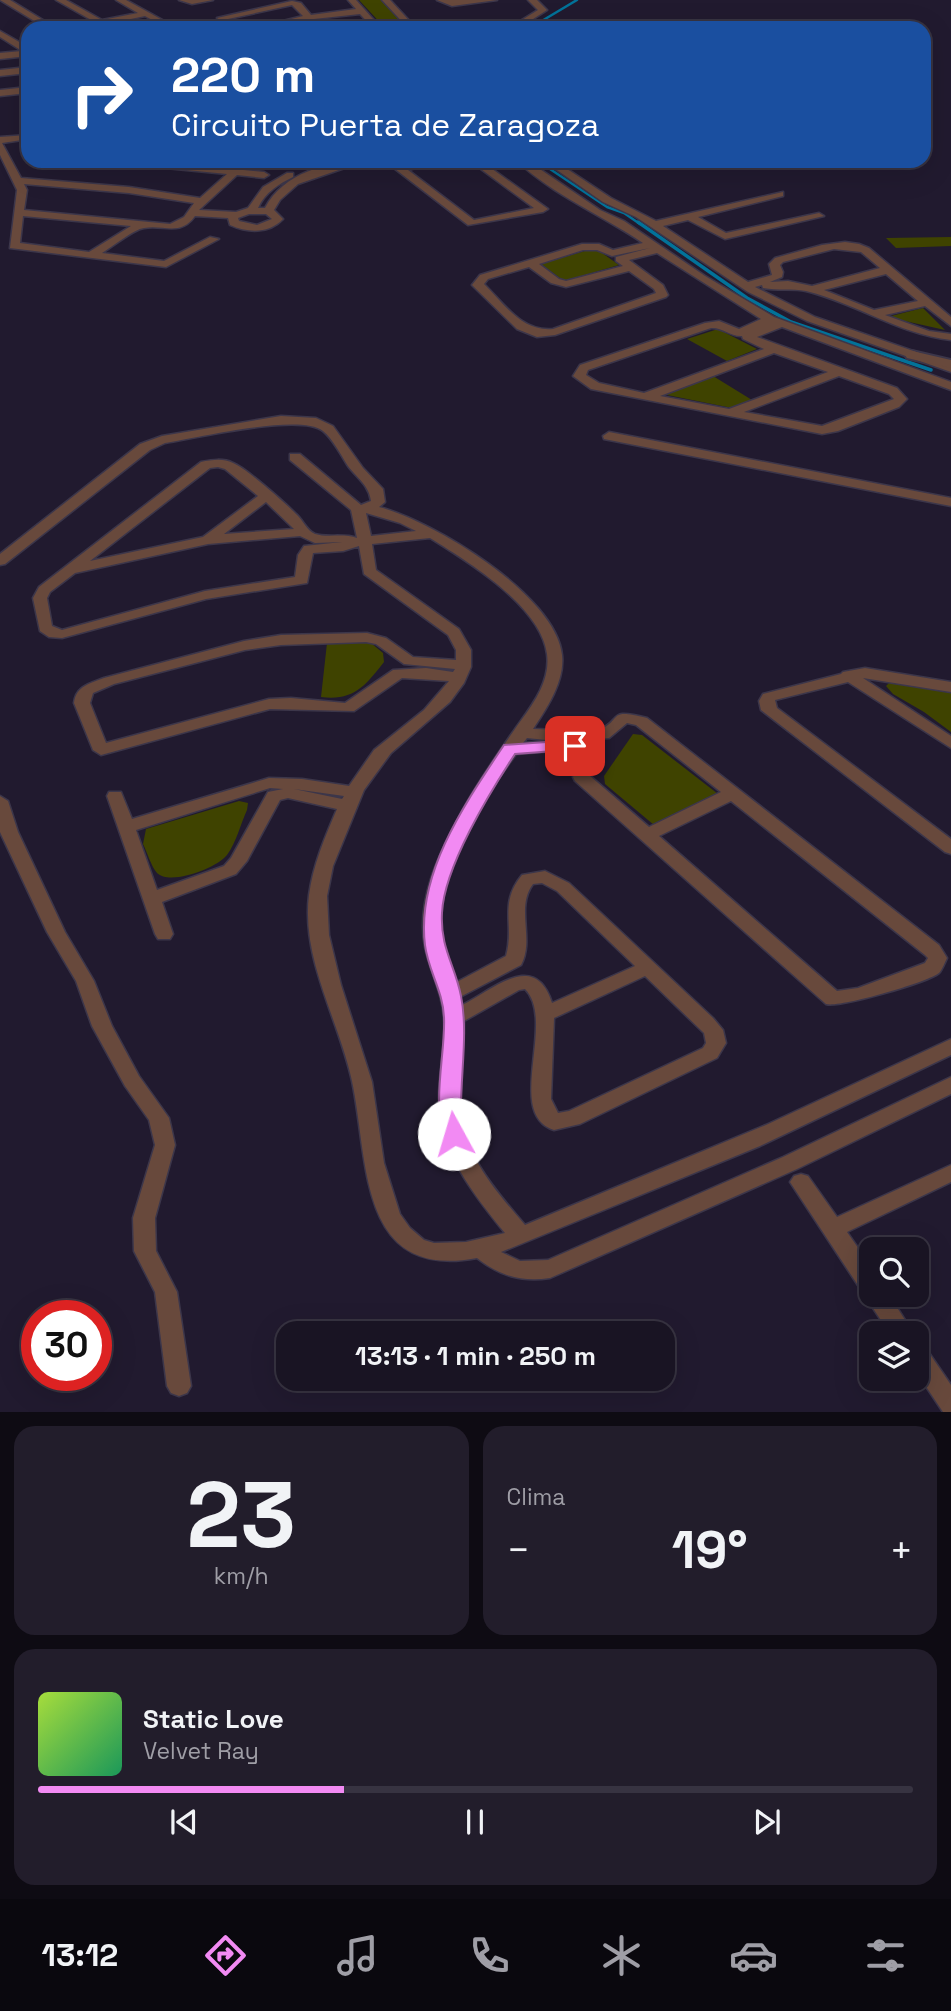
<!DOCTYPE html>
<html lang="es">
<meta charset="utf-8">
<style>
:root{--surface:#191423;--page:#221d2b;--text:#f1f3f6;--muted:#9f9ea6;--line:#373341;--accent:#f28af3}
body{margin:0;font-family:"Space Grotesk",sans-serif;background:var(--page);color:var(--text);height:100vh;display:flex;flex-direction:column;font-size:26px;white-space:nowrap}
*{box-sizing:border-box;margin:0}
p{font-size:23px;color:var(--muted)}
.icon{flex:none;width:38px;height:38px;fill:none;stroke:currentColor;stroke-width:2;stroke-linecap:round;stroke-linejoin:round}
.map{position:relative;height:1412px;overflow:hidden}
.details{display:flex;flex-direction:column;gap:14px;padding:14px;background:#0e0b13;flex:1}
.details>*{flex:none}
.hud{position:absolute;left:21px;top:21px;width:910px;height:147px;border-radius:21px;box-shadow:0 7px 28px #0002,0 0 0 2px var(--line);background:#1a4fa0;color:#fff;overflow:hidden}
.controls{position:absolute;left:859px;top:1237px;display:grid;gap:14px}
.controls a{display:grid;place-items:center;width:70px;height:70px;border-radius:14px;background:var(--surface);box-shadow:0 7px 28px #0002,0 0 0 2px var(--line);font-size:35px}
.speed{position:absolute;left:21px;top:1300px;display:flex;gap:14px;font-size:35px;font-weight:700;text-align:center}
.speed>*{display:grid;place-content:center;width:91px;height:91px;border-radius:50%;background:var(--surface);box-shadow:0 7px 28px #0002,0 0 0 2px var(--line);line-height:1}
.speed .limit{border:10px solid #d22;background:#fff;color:#111}
.pin{position:absolute;display:grid;place-items:center;width:60px;height:60px;color:#fff;margin:-30px;border-radius:14px;box-shadow:0 4px 10px #0006}
.me{position:absolute;width:77px;margin:-38px;rotate:354deg;stroke-linejoin:round;filter:drop-shadow(0 0 5px #0008)}
.turn{display:flex;align-items:center;gap:24px;height:147px;padding:0 35px;font-size:32px}
.turn .icon{width:91px;height:91px;stroke-width:2.5}
.turn b{display:block;font-size:49px;line-height:60px}
.big{font-size:52px;font-weight:600;line-height:1.1}
.details .card{flex:1;display:flex;flex-direction:column;justify-content:center;gap:10px;min-width:0;padding:0 24px;border-radius:21px;background:var(--page)}
.details .dial{align-items:center;gap:0}
.dial b{font-size:91px;line-height:1}
.song{display:flex;align-items:center;gap:21px}
.cover{width:84px;height:84px;border-radius:10px;background:linear-gradient(135deg,hsl(80 70% 55%),hsl(150 70% 35%))}
.played{height:7px;border-radius:4px;background:linear-gradient(90deg,var(--accent) 35%,var(--line) 35%)}
.keys{display:flex;justify-content:space-around;direction:ltr}
.heat{display:flex;justify-content:space-between;align-items:center;font-size:38px;direction:ltr}
.details .tiles{flex:1;display:grid;gap:14px;grid-template-columns:1fr 1fr}
.card:last-child{grid-column:span 2}
.trip{position:absolute;left:276px;top:1321px;width:399px;height:70px;border-radius:21px;background:var(--surface);box-shadow:0 7px 28px #0002,0 0 0 2px var(--line);font-weight:600;line-height:70px;text-align:center}
.dock{display:flex;height:112px;justify-content:space-around;align-items:center;background:#0a080e;color:var(--muted)}
.dock .icon{width:49px;height:49px}
.dock .current{color:var(--accent)}
.dock b{font-size:32px;color:var(--text)}
.map>svg:first-child{display:block}
.green{fill:#3f4300}
.lines{fill:none;stroke-linecap:round;stroke-linejoin:round}
.stream-far1{stroke:#027299;stroke-width:2.5}
.stream{stroke:#027299;stroke-width:3.5}
.minor-casing{stroke:#3c364a;stroke-width:3}
.tertiary-casing{stroke:#3c364a;stroke-width:4}
.minor{fill:#68493c;fill-rule:evenodd}
.tertiary{fill:#68493c;fill-rule:evenodd}
.route{fill:#f28af3;stroke:#9d5a9e;stroke-width:2}
</style>
<div class="map">
<svg width="951" height="1413" viewBox="0 0 951 1413">
<rect width="100%" height="100%" fill="#211a2f"/>
<g class="green">
<polygon points="359,0 381,0 407,28 385,28"/>
<polygon points="951,237 951,246 896,248 886,238"/>
<polygon points="595,248 619,265 564,281 541,264"/>
<polygon points="923,308 945,330 887,317"/>
<polygon points="718,329 757,349 727,361 687,339"/>
<polygon points="713,376 752,400 732,408 662,394"/>
<path d="M362,642L371,643L383,653L384,662C365,686 354,701 321,697L327,643Z"/>
<polygon points="889,683 951,693 951,732 924,712 893,694 886,686"/>
<polygon points="633,734 642,735 718,794 654,825 605,784 604,776"/>
<path d="M239,801L248,803L247,810C241,823 236,843 227,855C217,868 170,886 157,873C151,866 147,852 143,844L146,829Z"/>
</g>
<g class="lines">
<g class="stream-far1">
<polyline points="530,28 577,0"/>
<polyline points="538,161 607,207 624,213 640,224"/>
</g>
<polyline class="stream" points="638,222 747,298 791,322 931,370"/>
<defs>
<g id="minor">
<polygon points="0,0 10,0 56,28 46,28"/>
<polygon points="56,0 66,0 102,20 138,13 116,0 126,0 177,28 167,28 145,16 102,25 68,28 93,21"/>
<polygon points="179,0 213,0 192,4"/>
<polygon points="348,0 356,0 381,28 373,28 360,14 314,19 322,28 314,28 307,20 270,28 255,28 303,16 292,5 228,19 242,28 232,28 217,18 292,1 301,3 311,15 356,9"/>
<polygon points="382,0 390,0 416,28 408,28"/>
<polygon points="437,0 497,0 452,6"/>
<polygon points="528,0 537,0 547,10 519,28 509,28 538,10"/>
<polygon points="0,31 28,47 28,56 0,59 0,53 22,51 0,37"/>
<polygon points="28,67 28,73 0,76 0,70"/>
<polygon points="28,87 28,93 0,96 0,90"/>
<path d="M28,135V147L22,140L2,143L21,178L129,187L200,198L227,174L125,164L120,161H154L264,172L269,175L264,178L237,175L199,210L236,212L248,208L263,187L287,173H293V177C279,184 265,192 258,208H265C283,173 328,161 365,161L298,184L280,200L274,210L283,219C269,234 248,233 230,225L228,218L195,216C180,237 163,224 144,228C134,229 112,247 102,253L164,261L210,237L219,239L166,267L10,248L17,190L0,155V137ZM24,184L129,193L194,203L184,217L170,224L24,210L27,190ZM249,214H266L272,219L257,225L239,221L238,218ZM23,216L131,226L89,252L20,243Z"/>
<polygon points="396,161 402,166 424,161 442,161 408,170 474,220 534,208 470,161 481,161 548,209 543,212 468,225 386,162"/>
<path d="M517,161H528L600,210L624,221L705,276L774,317L951,382V390L782,327L757,337L897,388L907,399L899,407L838,431L822,434L591,389L573,376L580,365L705,323L719,321L739,329L761,319L657,253L629,260L663,285L668,295L666,297L555,335L537,337L517,329L472,285L480,275L582,244H599L613,250L643,243C602,215 553,195 517,161ZM650,248L616,257V261L623,266L566,281L559,279L539,264L583,250H597L612,256ZM529,267L551,283L566,287L629,271L654,289L656,293L553,329C522,332 505,305 484,284L488,279ZM711,328C722,327 731,337 742,336L743,339L764,349L644,393L599,383L586,375L588,370ZM774,353L828,372L729,409L660,396ZM839,376L889,394L894,399L822,426L744,412Z"/>
<path d="M544,161H555L611,198L656,221L783,192V196L698,217L726,233L819,213L824,216L725,239L688,220L663,226L748,282L772,275L769,264L775,258L822,245L845,242L859,244L869,248L951,317V326L925,306L885,315L929,331L951,334V340C896,333 858,304 806,291C792,288 778,291 763,288L762,285L755,287L815,317L951,364V372L807,321L748,292L636,217L603,202ZM834,249L861,252L880,268L812,286L788,281L770,282L782,277L783,272L780,265L783,262ZM886,274L918,301L874,310L824,290Z"/>
<path d="M281,416L316,418L333,426L363,468L383,489L385,502L379,507C433,521 556,595 562,655C565,681 547,708 533,729L596,731C625,721 604,707 647,718L939,945L947,958C945,962 942,970 939,973C928,982 840,1008 826,1004L575,781L573,777L585,755L565,750L516,754C482,800 437,871 441,930C442,949 449,966 455,983L506,956C515,925 498,904 522,875L545,871L569,883L713,1018L723,1030L726,1043L717,1058L580,1124L554,1130C504,1114 557,1021 525,989L519,990L464,1021C464,1048 459,1075 460,1102C461,1152 494,1189 525,1225L766,1125L951,1039V1055L760,1146L501,1252L520,1261L548,1260L783,1157L951,1077V1094L797,1169L550,1278C521,1282 500,1276 477,1258C357,1281 369,1160 352,1081C339,1020 301,959 309,895C313,865 325,837 337,809L288,798L280,800L247,861L236,874L162,902L173,934L170,939H158L155,934L107,796L109,792H121L132,819L269,778L302,779L349,786L374,750L424,710L449,681L402,678L354,711L270,709L101,755L93,750L74,703C76,686 89,684 104,678L244,641L281,635L367,633L386,638L413,657L456,660V650L448,635L364,574L359,546L343,551L313,553L307,583L206,599L62,638L49,637L40,631L33,598L39,587L201,462C212,460 223,458 233,463C246,468 285,503 296,514C303,520 307,531 315,534C327,538 344,533 357,538L351,510L290,460V454H300L361,505L371,501C369,485 357,478 348,466C341,455 333,439 323,431C300,413 196,438 165,443L150,450L5,564L0,565V554L140,444L162,436ZM218,467L225,469L258,496L203,537L90,561L210,468ZM266,502L294,529L224,534ZM366,513L400,523L416,531L371,536ZM300,536L315,543L342,542L304,546L298,555L295,577L205,591L62,630L52,626L47,598L50,592L75,573L208,544ZM430,538C467,561 541,606 547,654C551,683 530,708 515,729C497,755 475,786 459,817C438,856 416,902 425,947C430,972 443,994 444,1019C446,1045 439,1071 439,1098C439,1151 473,1194 505,1233L466,1242L434,1243L424,1240L410,1228L400,1214L384,1163L372,1082L341,985L329,935L327,896L333,866L364,790L391,753L450,702L464,683L471,667V650L459,629L376,570L372,544ZM366,642L376,644L404,664L455,669L453,672L426,668L393,670L345,703L291,698L269,699L106,743L90,703L93,693L114,684L245,650L281,645ZM627,723L636,725L721,792L649,827L590,776L601,755L598,748L570,741L609,738ZM527,738L556,741L523,743ZM270,788L283,789L268,792L231,858L224,866L157,890L136,830ZM294,789L344,796L342,799ZM731,801L925,955L928,958L925,963L858,988L837,991L659,836ZM542,883L557,891L635,966L552,1003C535,949 493,990 462,1005L460,997L521,965C535,939 515,908 533,884ZM645,976L704,1033L706,1043L703,1048L569,1111L558,1113L551,1099L554,1018Z"/>
<polygon points="609,432 951,498 951,506 604,439 603,436"/>
<polygon points="865,668 951,682 951,692 863,678 951,736 951,748 848,682 775,700 777,708 951,839 951,854 945,852 761,710 759,701 763,694 841,674 843,672"/>
<polygon points="0,796 8,801 18,832 65,932 94,981 112,1026 139,1076 169,1118 175,1145 155,1218 156,1251 177,1292 191,1386 187,1393 179,1396 171,1393 167,1386 155,1292 134,1251 133,1218 155,1145 149,1120 125,1086 92,1026 76,981 47,932 0,832"/>
<polygon points="951,1165 951,1182 847,1232 872,1268 872,1295 889,1295 914,1334 890,1334 790,1182 794,1176 801,1174 808,1176 837,1217"/>
<polygon points="917,1344 925,1347 951,1385 951,1413 943,1412 917,1373"/>
</g>
<polygon id="tertiary" points="912,351 951,360 951,368 907,358 905,355 907,352"/>
</defs>
<use href="#minor" class="minor-casing"/>
<use href="#tertiary" class="tertiary-casing"/>
<use href="#minor" class="minor"/>
<use href="#tertiary" class="tertiary"/>
</g>
<path class="route" d="M575,740L583,746L581,749L515,754C490,792 444,867 442,913C440,948 455,965 461,996C468,1032 461,1071 461,1108C461,1119 467,1130 462,1139L454,1142L447,1139C430,1108 446,1053 444,1017C443,991 428,970 425,945C416,873 466,802 504,745Z"/>
</svg>
<div class="controls">
<a><svg class="icon" aria-label="search" viewBox="0 0 24 24"><circle cx="10" cy="10" r="6"/><path d="M15 15l6 6"/></svg></a>
<a><svg class="icon" aria-label="layers" viewBox="0 0 24 24"><path d="M12 4l9 5-9 5-9-5zM3 14l9 5 9-5"/></svg></a>
</div>
<div class="speed"><div class="limit">30</div></div>
<div class="pin" style="left:575px;top:746px;background:#d93025"><svg class="icon" aria-label="arrive" viewBox="0 0 24 24"><path d="M6 21V4h12l-3 4 3 4H6"/></svg></div>
<svg class="me" style="left:454px;top:1134px" viewBox="-20 -20 40 40"><circle r="19" fill="#fff"/><path d="M0-13L10 11 0 6-10 11z" fill="#f28af3"/></svg>
<div class="trip">13:13 · 1 min · 250 m</div>
<div class="hud">
<div class="turn"><svg class="icon" aria-label="right" viewBox="0 0 24 24"><path d="M7 20v-9h11M14 6l5 5-5 5"/></svg><div><b>220 m</b>Circuito Puerta de Zaragoza</div></div>
</div>
</div>
<section class="details">
<div class="tiles">
<div class="card dial"><b>23</b><p>km/h</p></div>
<div class="card"><p>Clima</p>
<div class="heat"><a>−</a><b class="big">19°</b><a>+</a></div>
</div>
<div class="card">
<div class="song"><i class="cover"></i><div><b>Static Love</b><p>Velvet Ray</p></div></div>
<div class="played"></div>
<div class="keys"><svg class="icon" aria-label="previous" viewBox="0 0 24 24"><path d="M18 5L8 12l10 7zM5 5v14"/></svg><svg class="icon" aria-label="pause" viewBox="0 0 24 24"><path d="M8 5v14M16 5v14"/></svg><svg class="icon" aria-label="next" viewBox="0 0 24 24"><path d="M6 5l10 7-10 7zM19 5v14"/></svg></div>
</div>
</div>
</section>
<nav class="dock">
<b>13:12</b>
<svg class="icon current" aria-label="directions" viewBox="0 0 24 24"><path d="M12 3l9 9-9 9-9-9zM9 14v-3h6M13 9l2 2-2 2"/></svg>
<svg class="icon" aria-label="music" viewBox="0 0 24 24"><path d="M9 18V5l10-2v13"/><circle cx="6" cy="18" r="3"/><circle cx="16" cy="16" r="3"/></svg>
<svg class="icon" aria-label="phone" viewBox="0 0 24 24"><path d="M5 4h4l2 5-3 2q2 4 5 5l2-3 5 2v4C11 20 4 13 5 4z"/></svg>
<svg class="icon" aria-label="climate" viewBox="0 0 24 24"><path d="M12 3v18M4 7l16 10M4 17L20 7"/></svg>
<svg class="icon" aria-label="car" viewBox="0 0 24 24"><path d="M5 17H2v-5l4-1 3-4h7l3 4 3 1v5h-3M9 17h6M6 11h13"/><circle cx="7" cy="17" r="2"/><circle cx="17" cy="17" r="2"/></svg>
<svg class="icon" aria-label="filters" viewBox="0 0 24 24"><path d="M4 7h16M4 17h16"/><circle cx="9" cy="7" r="2"/><circle cx="15" cy="17" r="2"/></svg>
</nav>
